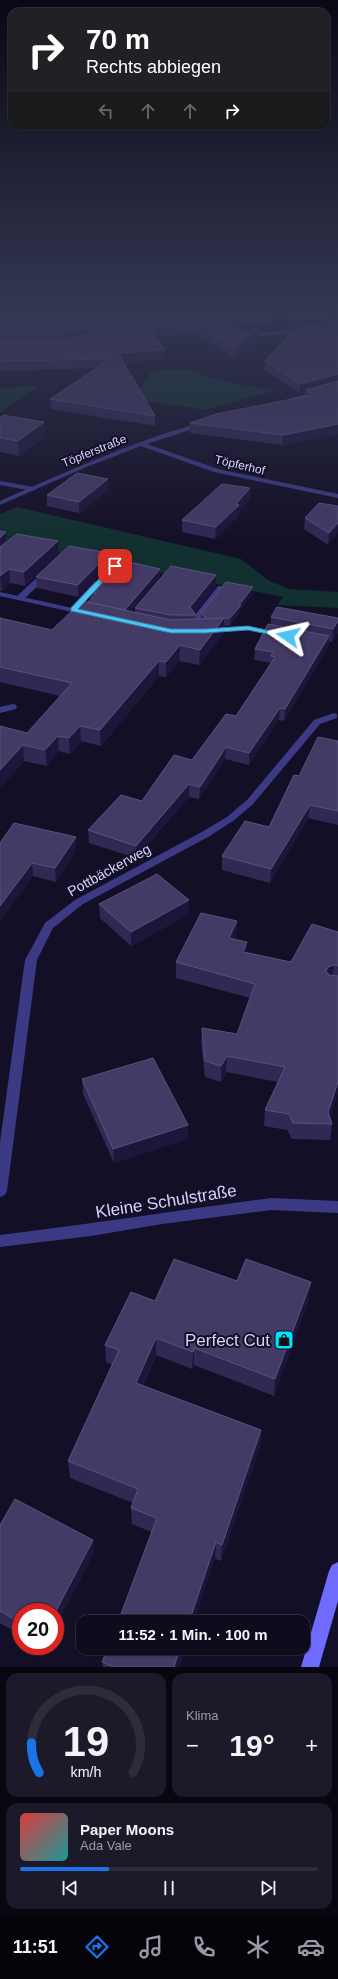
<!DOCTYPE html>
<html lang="de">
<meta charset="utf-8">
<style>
:root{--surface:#0e0b1c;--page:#1c1929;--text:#f1f3f6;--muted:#9b9ba3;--line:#2e2b3b;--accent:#1a73e8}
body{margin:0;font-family:Helvetica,sans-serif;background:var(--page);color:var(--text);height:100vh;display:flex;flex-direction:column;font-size:15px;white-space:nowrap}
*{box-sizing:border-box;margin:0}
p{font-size:13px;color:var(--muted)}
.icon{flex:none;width:22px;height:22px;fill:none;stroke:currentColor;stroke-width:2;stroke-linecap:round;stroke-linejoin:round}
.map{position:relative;height:1667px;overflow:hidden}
.details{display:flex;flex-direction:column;gap:6px;padding:6px;background:#08060f;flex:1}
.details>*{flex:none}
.banner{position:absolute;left:8px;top:8px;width:322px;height:122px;border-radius:12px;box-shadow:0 1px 3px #0004,0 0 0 1px var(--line);background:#202124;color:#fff;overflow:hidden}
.speed{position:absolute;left:12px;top:1603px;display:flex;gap:8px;font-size:20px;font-weight:700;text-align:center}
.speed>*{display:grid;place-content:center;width:52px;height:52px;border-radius:50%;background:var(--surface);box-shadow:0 1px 3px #0004,0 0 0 1px var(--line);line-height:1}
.speed .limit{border:6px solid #d22;background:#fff;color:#111}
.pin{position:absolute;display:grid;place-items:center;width:34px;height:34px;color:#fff;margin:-17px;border-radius:8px;box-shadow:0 2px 6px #0006}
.me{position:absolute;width:44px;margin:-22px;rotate:281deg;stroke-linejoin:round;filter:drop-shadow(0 0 3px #0008)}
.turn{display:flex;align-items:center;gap:14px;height:84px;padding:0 12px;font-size:18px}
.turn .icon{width:52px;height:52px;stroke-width:2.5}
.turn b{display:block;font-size:28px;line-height:34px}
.lanes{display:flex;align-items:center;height:38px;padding:0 12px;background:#0003;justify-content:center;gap:20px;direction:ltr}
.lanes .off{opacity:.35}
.big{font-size:30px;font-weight:700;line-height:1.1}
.details .widget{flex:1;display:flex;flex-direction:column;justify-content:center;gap:6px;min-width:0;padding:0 14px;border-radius:12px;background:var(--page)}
.details .dial{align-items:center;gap:0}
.dial svg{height:104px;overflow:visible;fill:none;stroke:var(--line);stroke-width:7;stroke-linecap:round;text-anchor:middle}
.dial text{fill:var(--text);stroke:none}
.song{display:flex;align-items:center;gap:12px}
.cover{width:48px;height:48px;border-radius:6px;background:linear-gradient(135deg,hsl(0 70% 55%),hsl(180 70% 35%))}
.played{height:4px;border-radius:2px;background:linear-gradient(90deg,var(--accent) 30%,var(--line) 30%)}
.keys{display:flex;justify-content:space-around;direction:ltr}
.heat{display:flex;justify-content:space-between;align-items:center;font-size:22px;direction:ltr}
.details .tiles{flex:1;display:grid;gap:6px;grid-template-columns:1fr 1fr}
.widget:last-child{grid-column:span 2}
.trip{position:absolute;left:76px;top:1615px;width:234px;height:40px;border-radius:12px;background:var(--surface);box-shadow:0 1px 3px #0004,0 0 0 1px var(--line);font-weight:700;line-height:40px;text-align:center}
.tabs{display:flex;height:64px;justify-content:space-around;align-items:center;background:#06040b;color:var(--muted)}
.tabs .icon{width:28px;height:28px}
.tabs .selected{color:var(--accent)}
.tabs b{font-size:18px;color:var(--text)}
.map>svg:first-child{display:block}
.green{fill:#12302f}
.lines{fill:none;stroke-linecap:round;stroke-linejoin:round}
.service{fill:#3d3a85;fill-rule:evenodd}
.minor{fill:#3d3a85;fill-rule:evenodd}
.secondary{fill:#6f6bff;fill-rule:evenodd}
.wall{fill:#312854}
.shaded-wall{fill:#1d163a}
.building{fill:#433a66;stroke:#5a527e}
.route{fill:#4fc3f7;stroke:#337fa1}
.labels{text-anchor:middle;stroke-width:4;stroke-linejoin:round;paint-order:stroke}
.far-street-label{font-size:12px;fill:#d9d4ff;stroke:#130f26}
.street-label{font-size:14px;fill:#d9d4ff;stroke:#130f26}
.near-street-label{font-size:17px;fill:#d9d4ff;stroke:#130f26}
.near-poi-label{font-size:17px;fill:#d9d4ff;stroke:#130f26;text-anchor:end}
</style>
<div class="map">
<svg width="338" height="1667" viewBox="0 0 338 1667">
<rect width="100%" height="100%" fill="#130f26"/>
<g class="green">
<path d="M188,369C217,381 246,386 276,390L206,410L134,399L152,371Z"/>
<polygon points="38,386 0,412 0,388"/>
<polygon points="17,507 241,559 268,580 289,589 338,592 338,608 277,605 283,597 0,542 0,514"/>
</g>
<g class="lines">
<g class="service">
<polygon points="0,481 33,487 36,489 33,491 0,485"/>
<polygon points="43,572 49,572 50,574 23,600 17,600 17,596"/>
<polygon points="95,581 101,581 102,583 76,612 70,612 70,608"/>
<polygon points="218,586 221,586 225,588 199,620 207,628 248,626 279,632 279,636 248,630 202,633 191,620"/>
</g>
<g class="minor">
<polygon points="304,329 306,332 244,338 241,336 244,334"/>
<polygon points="338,385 338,389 274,406 271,404"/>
<path d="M203,422L205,423V425L147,444L218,469L338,494V498L214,472L141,446L84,468L0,505V501C66,472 133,441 203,422Z"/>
<polygon points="0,592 86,611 90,613 86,615 0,596"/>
<polygon points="13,704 16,705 17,707 16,709 0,713 0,707"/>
<polygon points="334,713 337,714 337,718 320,724 253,804 233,821 208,837 83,904 53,928 37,960 7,1191 5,1195 0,1197 0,1142 25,960 45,923 75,900 200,833 227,817 247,800 314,720"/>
<path d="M271,1198L338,1201V1213L271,1210L162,1224L91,1236L0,1247V1235C91,1224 181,1210 271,1198Z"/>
</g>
<polygon class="secondary" points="338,1562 338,1601 319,1667 301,1667 329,1571 332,1565"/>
</g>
<g class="wall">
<polygon points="0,310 338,310 338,434 282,445 190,433 190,423 305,396 305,392 300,393 264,370 265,361 295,328 293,329 283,318 267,330 258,331 258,338 234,358 197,334 155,335 165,359 123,362 155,416 155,426 51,409 50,399 96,368 0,371"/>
<polygon points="0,418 45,437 19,456 0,452"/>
<polygon points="250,488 250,499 239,512 238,516 215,539 182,532 182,520"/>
<polygon points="109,490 79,513 47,506 47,495"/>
<polygon points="338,506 328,545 304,529 305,518"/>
<polygon points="0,531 6,532 7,542 59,555 25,586 10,583 2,591 0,591"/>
<polygon points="109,565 78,597 37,588 36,577"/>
<polygon points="160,569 160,576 130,611 135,612 135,608 216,587 194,613 196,615 196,619 201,619 201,613 253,594 240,609 240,612 230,625 224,626 224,633 199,665 179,661 166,677 159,676 101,746 81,741 70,754 59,751 47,766 24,761 0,788 27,733 60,696 0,682 0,618 52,630 88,602 91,599 90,599 90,592"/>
<polygon points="271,617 338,618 338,632 332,642 329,641 328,647 284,721 279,720 249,765 225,759 199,799 189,797 136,858 89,843 88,830 142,801 192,760 236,716 271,664 271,663 254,660 255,649 271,625"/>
<polygon points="338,741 338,825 308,818 270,883 222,870 222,856 269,827"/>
<polygon points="0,843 76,851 56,882 33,876"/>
<polygon points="99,904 189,914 131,946 100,918"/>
<polygon points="237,921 236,936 235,939 247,942 246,952 291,962 338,932 338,1092 330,1117 332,1124 330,1140 292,1139 287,1130 264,1126 265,1110 278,1082 226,1072 221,1082 205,1077 201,1043 202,1028 237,1034 250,998 176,978 176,962"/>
<polygon points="82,1079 188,1139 114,1163 83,1094"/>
<polygon points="237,1281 309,1299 274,1396 194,1365 192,1369 156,1355 143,1386 261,1430 260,1446 221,1561 132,1524 131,1508 133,1503 70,1478 68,1461 113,1365 106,1362 105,1345 155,1301"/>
<polygon points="0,1525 93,1540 94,1553 21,1612 21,1635 0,1623"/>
<polygon points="108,1648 185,1648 179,1667 103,1667 102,1662"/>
</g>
<g class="shaded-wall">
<polygon points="0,310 38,310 0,316"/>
<polygon points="282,310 283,310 283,318 267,330 258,331 258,338 234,358 233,326 237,324"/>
<polygon points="338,317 338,326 293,329 294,320"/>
<polygon points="88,329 88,338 62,342 61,333"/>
<polygon points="165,350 165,359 118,362 118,353"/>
<polygon points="338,374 338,384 306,390 305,392 300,393 300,384"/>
<polygon points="44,422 45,437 19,456 18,441"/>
<polygon points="338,424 338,434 282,445 283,435"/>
<polygon points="108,479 109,490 79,513 79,502"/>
<polygon points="250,488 250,499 239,512 238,516 215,539 216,527"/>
<polygon points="338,523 338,533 328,545 329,533"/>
<polygon points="6,532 7,546 0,553 0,538"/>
<polygon points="58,541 59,555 25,586 24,572"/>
<polygon points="109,553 109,565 78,597 78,585"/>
<polygon points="9,569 10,583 2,591 0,576"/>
<polygon points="160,569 160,576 124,617 124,610"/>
<polygon points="216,575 216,587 193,615 190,607"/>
<polygon points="253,587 253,594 240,609 240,612 230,625 230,618 239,605"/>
<polygon points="224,618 224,633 199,665 200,650"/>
<polygon points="338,621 338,632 332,642 333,629"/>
<polygon points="329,636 328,647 284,721 285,709"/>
<polygon points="180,645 179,661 166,677 166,662"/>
<polygon points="159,661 159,676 101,746 100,730"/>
<polygon points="280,708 279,720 249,765 249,753"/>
<polygon points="80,726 81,741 70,754 69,738"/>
<polygon points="58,736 59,751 47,766 45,750"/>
<polygon points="23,745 24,761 0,788 0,770"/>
<polygon points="226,747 225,759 199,799 200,787"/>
<polygon points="189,784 189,797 136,858 136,846"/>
<polygon points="310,805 308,818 270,883 271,869"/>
<polygon points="76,837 76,851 56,882 55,868"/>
<polygon points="32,863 33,876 0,922 0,906"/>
<polygon points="189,900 189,914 131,946 131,932"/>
<polygon points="237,921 236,936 229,953 229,938"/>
<polygon points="247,942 246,958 243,952"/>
<polygon points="334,965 332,981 326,971 328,967"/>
<polygon points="227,1056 226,1072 221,1082 221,1066"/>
<polygon points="338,1082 338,1092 328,1124 328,1112"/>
<polygon points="188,1125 188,1139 114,1163 113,1149"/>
<polygon points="311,1282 309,1299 274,1396 275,1379"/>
<polygon points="156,1338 156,1355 136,1400 136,1383"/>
<polygon points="194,1348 194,1365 192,1369 193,1352"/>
<polygon points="261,1430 260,1446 221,1561 222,1545"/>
<polygon points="93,1540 94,1553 55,1629 55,1613"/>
<polygon points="216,1542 215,1558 194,1622 189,1622"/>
<polygon points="180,1648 185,1648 179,1667 174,1667"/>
</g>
<g class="building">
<polygon points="10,310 282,310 268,322 237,324 233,326 233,328 237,331 258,329 234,348 197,326 150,327 165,350 118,353 155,416 50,399 110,359 0,361 0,342 62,339 89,334 90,333 88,329 61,333 0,335 0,312"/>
<polygon points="284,310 338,310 338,317 294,320"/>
<polygon points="338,322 338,374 300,384 265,361 297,327"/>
<polygon points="338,381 338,424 283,435 190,423 216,414 313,395 306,390"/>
<polygon points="3,415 44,422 18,441 0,438 0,418"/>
<polygon points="77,473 108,479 79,502 47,495"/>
<polygon points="222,484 250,488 236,504 239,505 216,527 182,520"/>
<polygon points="319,503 338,506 338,523 329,533 305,518"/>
<polygon points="0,531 6,532 0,538"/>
<polygon points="17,534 58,541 24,572 9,569 0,576 0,547"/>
<polygon points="69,546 109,553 78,585 36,577"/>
<polygon points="120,560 160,569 125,610 88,602 96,594 90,592"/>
<polygon points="171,566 216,575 190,607 196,615 171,615 135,608"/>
<polygon points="226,582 253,587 239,605 241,605 230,618 207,619 201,613"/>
<polygon points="82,601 171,620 224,618 200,650 180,645 166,662 159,661 100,730 80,726 69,738 58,736 45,750 23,745 0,770 0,726 27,733 72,683 0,667 0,618 52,630"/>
<polygon points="277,607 338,618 338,621 333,629 271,617"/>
<polygon points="268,624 329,636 285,709 280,708 249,753 226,747 200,787 189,784 136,846 88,830 121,795 142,801 174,755 192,760 226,714 236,716 275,657 271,656 273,652 255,649"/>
<polygon points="318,737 338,741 338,811 310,805 271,869 222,856 245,821 269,827 294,775 299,776"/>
<polygon points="14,823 76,837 55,868 32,863 0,906 0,843"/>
<polygon points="157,874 189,900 131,932 99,904"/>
<polygon points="201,913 237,921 229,938 247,942 243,952 291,962 312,924 338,932 338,966 334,965 328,967 326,971 329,975 338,976 338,1082 328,1112 332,1124 293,1123 289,1114 265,1110 285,1067 227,1056 221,1066 205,1061 202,1028 237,1034 255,984 176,962"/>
<polygon points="153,1058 188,1125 113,1149 82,1079"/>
<polygon points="174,1259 237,1281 246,1259 311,1282 275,1379 194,1348 193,1352 156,1338 136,1383 261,1430 222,1545 216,1542 189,1622 118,1622 157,1518 131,1508 138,1489 68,1461 119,1350 105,1345 131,1292 155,1301"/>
<polygon points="15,1499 93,1540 55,1613 55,1612 21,1612 21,1623 0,1611 0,1525"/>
<polygon points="108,1648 180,1648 174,1667 114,1667 102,1662"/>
</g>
<linearGradient id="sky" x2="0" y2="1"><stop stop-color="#0a0815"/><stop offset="0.57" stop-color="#333752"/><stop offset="1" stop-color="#333752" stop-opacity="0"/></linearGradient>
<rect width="338" height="543" fill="url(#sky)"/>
<polygon class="route" points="113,564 118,566 78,609 171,629 205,629 248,626 292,636 288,638 248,630 205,633 171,633 71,611 71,608"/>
<defs>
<symbol id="shop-square" viewBox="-11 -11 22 22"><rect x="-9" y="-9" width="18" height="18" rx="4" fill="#00e5ff" stroke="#130f26"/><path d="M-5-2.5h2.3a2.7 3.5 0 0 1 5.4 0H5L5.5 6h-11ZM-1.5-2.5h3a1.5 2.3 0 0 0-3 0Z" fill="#111"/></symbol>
</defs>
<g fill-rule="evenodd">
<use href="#shop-square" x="273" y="1329" width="22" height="22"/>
</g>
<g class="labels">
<g class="far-street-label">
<text transform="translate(94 451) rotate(-22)" y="4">Töpferstraße</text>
<text transform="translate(240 465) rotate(13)" y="4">Töpferhof</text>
</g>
<g class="street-label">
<text transform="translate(109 870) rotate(-29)" y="5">Pottbäckerweg</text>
</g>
<g class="near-street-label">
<text transform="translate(166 1201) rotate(-9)" y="6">Kleine Schulstraße</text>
</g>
<g class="near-poi-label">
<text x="270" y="1346">Perfect Cut</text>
</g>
</g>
</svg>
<div class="speed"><div class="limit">20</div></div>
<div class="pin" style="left:115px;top:566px;background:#d93025"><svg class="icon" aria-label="arrive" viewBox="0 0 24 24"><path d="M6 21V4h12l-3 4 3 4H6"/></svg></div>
<svg class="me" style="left:288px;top:636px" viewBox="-20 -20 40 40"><path d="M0-17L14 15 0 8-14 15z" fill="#4fc3f7" stroke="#fff" stroke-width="4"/></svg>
<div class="trip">11:52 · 1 Min. · 100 m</div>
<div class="banner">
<div class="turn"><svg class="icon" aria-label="right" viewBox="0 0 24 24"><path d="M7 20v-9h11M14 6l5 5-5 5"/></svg><div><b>70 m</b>Rechts abbiegen</div></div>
<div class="lanes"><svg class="icon off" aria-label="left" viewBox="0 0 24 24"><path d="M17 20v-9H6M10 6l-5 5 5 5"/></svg><svg class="icon off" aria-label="ahead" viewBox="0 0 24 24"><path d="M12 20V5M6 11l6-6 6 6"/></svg><svg class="icon off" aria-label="ahead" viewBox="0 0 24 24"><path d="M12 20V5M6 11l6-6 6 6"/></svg><svg class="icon" aria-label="right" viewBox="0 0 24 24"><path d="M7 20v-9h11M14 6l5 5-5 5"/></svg></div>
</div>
</div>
<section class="details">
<div class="tiles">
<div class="widget dial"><svg viewBox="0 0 100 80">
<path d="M14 69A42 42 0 1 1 86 69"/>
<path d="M14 69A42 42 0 0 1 8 46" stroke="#1a73e8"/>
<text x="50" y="56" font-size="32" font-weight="700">19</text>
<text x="50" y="72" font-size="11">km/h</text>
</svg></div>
<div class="widget"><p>Klima</p>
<div class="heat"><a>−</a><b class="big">19°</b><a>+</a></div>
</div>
<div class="widget">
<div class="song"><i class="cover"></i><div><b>Paper Moons</b><p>Ada Vale</p></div></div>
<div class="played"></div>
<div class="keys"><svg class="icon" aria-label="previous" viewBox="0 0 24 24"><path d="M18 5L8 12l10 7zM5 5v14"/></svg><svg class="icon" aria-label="pause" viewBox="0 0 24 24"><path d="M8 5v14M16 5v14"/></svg><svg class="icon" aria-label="next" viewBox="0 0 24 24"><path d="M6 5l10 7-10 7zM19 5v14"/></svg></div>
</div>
</div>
</section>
<nav class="tabs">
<b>11:51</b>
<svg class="icon selected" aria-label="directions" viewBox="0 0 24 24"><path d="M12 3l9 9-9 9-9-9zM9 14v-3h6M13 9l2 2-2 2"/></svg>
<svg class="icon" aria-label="music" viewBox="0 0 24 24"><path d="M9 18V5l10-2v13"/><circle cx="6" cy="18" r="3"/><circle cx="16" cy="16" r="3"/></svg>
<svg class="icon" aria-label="phone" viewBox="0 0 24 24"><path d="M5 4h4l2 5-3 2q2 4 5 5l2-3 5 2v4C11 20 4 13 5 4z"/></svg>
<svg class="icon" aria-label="climate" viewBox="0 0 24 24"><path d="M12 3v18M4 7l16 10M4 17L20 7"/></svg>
<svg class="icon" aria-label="car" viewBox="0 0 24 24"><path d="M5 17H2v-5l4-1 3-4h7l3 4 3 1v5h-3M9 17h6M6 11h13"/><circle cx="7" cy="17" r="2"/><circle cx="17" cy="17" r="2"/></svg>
</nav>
